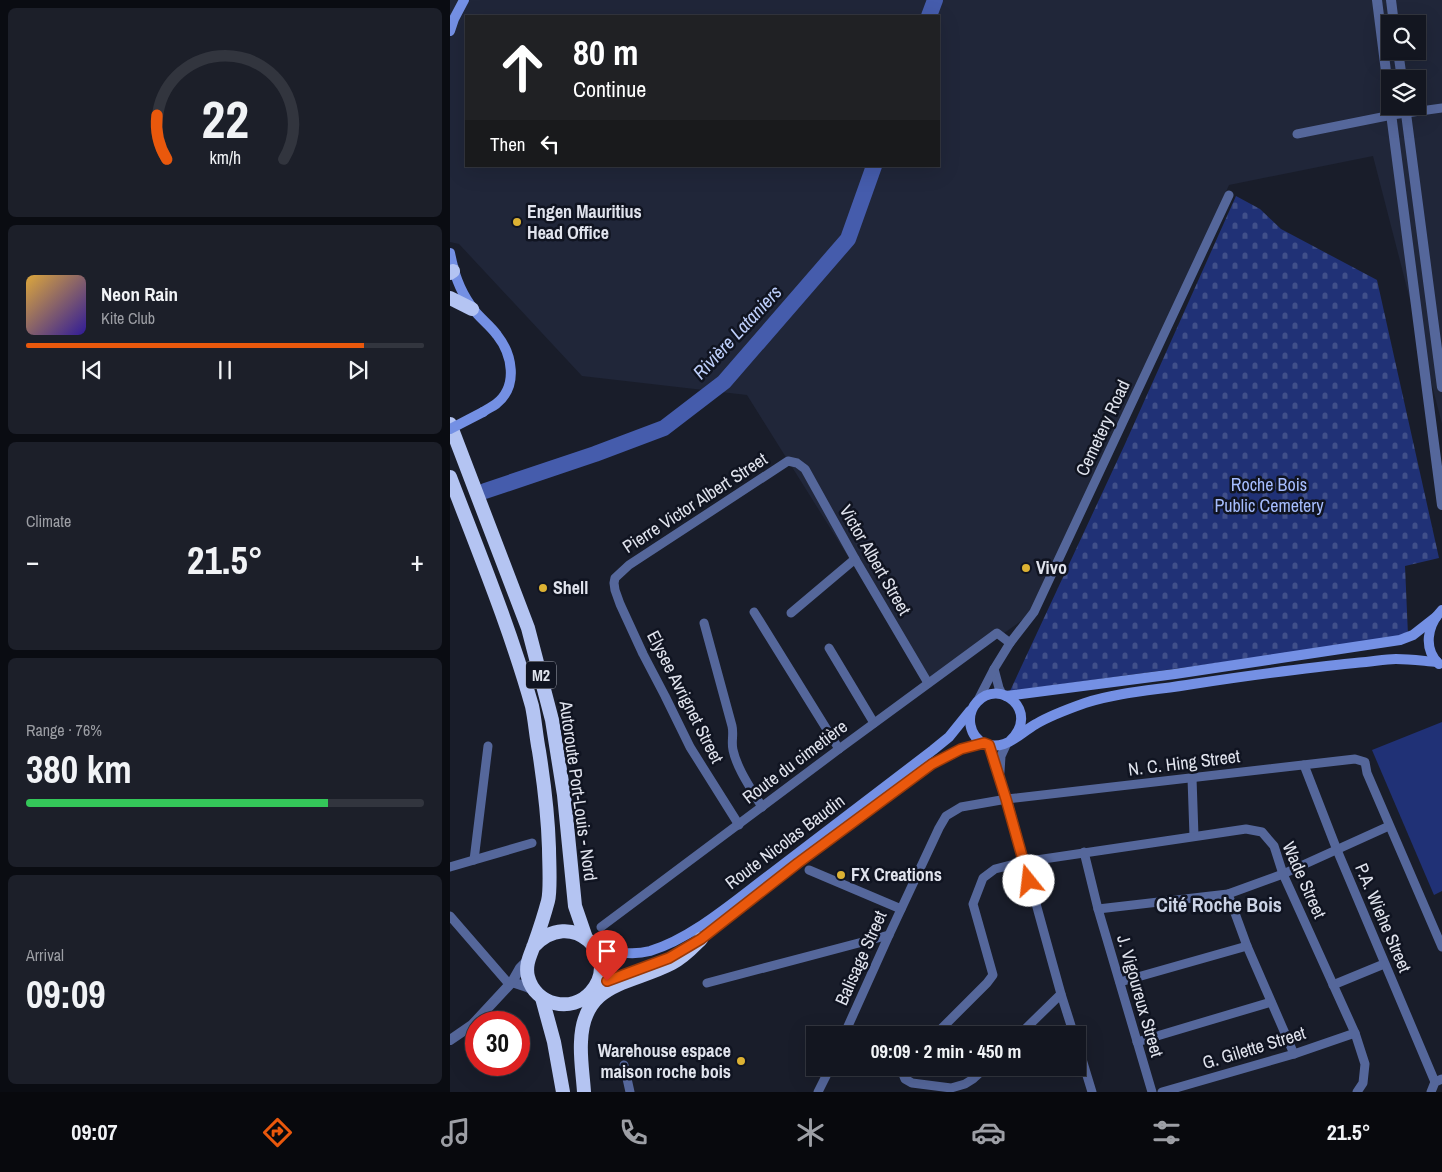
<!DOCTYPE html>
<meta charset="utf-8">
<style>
:root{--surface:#131620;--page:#1c1f29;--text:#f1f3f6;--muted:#9d9fa5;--line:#32353e;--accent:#ea580c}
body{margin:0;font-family:"Archivo Narrow",sans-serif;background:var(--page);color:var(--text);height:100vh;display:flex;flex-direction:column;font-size:19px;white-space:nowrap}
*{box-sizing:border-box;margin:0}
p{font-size:16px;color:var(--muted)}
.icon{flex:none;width:28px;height:28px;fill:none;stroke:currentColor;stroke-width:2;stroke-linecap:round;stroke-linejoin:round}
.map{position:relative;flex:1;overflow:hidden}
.drawer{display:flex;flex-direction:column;gap:8px;padding:8px;background:#0a0c12;width:450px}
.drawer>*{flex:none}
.hud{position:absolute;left:15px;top:15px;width:475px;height:152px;border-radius:0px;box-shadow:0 5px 20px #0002,0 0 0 1px var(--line);background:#202124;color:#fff;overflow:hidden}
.fabs{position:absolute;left:931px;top:15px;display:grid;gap:10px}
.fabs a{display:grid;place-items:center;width:45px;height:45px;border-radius:0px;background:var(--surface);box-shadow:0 5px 20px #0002,0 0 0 1px var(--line);font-size:25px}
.speed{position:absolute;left:15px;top:1011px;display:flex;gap:10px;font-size:25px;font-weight:700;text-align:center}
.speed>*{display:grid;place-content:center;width:65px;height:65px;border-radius:50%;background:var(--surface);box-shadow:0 5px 20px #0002,0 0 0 1px var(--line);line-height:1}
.speed .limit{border:8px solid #d22;background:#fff;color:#111}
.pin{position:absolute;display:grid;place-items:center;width:42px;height:42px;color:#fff;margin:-51px -21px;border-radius:50% 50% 50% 0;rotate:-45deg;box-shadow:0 0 5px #0007}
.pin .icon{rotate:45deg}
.me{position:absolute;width:55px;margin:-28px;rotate:344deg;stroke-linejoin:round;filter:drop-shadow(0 0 4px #0008)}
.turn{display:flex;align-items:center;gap:18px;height:105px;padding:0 25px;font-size:22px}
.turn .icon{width:65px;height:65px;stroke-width:2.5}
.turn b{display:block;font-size:35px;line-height:42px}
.then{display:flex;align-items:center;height:48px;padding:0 25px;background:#0003;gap:10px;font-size:19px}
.big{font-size:38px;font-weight:700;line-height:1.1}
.drawer .tile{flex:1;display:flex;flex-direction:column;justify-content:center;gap:8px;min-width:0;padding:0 18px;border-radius:8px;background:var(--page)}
.drawer .dial{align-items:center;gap:0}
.dial svg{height:130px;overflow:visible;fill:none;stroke:var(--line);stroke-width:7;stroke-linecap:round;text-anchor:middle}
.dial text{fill:var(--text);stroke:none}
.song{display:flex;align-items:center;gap:15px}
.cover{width:60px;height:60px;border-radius:8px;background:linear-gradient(135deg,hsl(40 70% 55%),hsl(250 70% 35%))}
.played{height:5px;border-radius:2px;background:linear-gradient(90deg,var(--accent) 85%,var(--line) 85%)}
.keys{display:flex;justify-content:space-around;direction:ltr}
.heat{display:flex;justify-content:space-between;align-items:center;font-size:28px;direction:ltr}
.charge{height:8px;border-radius:4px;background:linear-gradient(90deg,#34c759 76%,var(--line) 0)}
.trip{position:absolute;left:356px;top:1026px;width:280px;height:50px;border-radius:0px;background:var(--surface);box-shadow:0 5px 20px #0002,0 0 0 1px var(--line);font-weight:700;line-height:50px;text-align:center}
.menu{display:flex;height:80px;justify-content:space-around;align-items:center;background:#08090d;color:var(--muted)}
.menu .icon{width:35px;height:35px}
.menu .on{color:var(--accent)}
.menu b{font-size:22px;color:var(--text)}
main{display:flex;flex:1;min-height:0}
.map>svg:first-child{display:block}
.built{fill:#202639;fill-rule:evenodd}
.green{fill:#203176}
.cemetery{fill:url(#cemetery-stones)}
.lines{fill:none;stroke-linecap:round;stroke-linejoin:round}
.river{stroke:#455cac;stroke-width:16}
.minor{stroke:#55679b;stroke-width:9}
.tertiary{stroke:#55679b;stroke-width:10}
.secondary{stroke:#7490e4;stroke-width:10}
.trunk{stroke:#b4c4f2;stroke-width:14}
.secondary-bridge{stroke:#7490e4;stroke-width:10}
.route-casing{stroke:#983908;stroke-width:12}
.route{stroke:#ea580c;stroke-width:9}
.poi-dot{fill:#ddb233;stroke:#101421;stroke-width:2}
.labels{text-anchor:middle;stroke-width:5;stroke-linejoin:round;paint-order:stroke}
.shield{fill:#101421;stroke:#a2a5b0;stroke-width:1}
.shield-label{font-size:16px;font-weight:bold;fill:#e0e3ed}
.poi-label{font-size:18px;font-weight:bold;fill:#e0e3ed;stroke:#101421;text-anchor:start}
.street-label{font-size:18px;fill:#e0e3ed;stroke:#101421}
.park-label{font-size:18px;fill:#a6bdfe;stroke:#101421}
.water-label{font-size:19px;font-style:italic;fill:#bdcefa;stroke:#101421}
.quarter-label{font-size:20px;font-weight:bold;fill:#ccd4e6;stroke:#101421}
</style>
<main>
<section class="drawer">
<div class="tile dial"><svg viewBox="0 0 100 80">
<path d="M14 69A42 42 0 1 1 86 69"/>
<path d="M14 69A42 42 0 0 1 8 42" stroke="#ea580c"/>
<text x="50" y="56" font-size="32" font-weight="700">22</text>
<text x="50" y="72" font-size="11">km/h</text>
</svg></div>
<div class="tile">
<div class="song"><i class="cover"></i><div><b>Neon Rain</b><p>Kite Club</p></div></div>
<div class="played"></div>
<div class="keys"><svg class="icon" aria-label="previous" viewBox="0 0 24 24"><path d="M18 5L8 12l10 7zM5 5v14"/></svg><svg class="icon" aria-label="pause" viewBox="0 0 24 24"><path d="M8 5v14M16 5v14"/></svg><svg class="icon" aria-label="next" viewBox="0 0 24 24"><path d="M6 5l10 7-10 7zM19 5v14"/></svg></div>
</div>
<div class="tile"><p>Climate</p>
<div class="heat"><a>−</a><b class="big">21.5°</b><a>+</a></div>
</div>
<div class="tile"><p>Range · 76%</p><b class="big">380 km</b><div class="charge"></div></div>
<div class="tile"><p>Arrival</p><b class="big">09:09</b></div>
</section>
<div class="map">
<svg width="992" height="1092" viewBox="0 0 992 1092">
<defs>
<pattern id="cemetery-stones" width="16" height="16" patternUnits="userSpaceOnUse" patternTransform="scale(1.25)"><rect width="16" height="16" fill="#203176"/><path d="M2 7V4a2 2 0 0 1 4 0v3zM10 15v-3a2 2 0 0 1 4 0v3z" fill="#404f8a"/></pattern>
</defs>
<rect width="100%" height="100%" fill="#191d2a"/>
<path class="built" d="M0,0H992V424L923,156L779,185L687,392L588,609L479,686L297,395L132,376L9,244L0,242ZM16,16H489V166H16ZM940,24H968V51H940ZM940,79H968V106H940Z"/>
<polygon class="green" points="992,722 992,891 984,895 922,750"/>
<polygon class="cemetery" points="786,196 810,209 831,229 927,280 989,558 955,566 958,635 760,664 560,691 675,444"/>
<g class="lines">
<g class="river">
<polyline points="479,16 485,0"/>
<polyline points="35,491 145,454 214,428 274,382 398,239 424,166"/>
</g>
<g class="minor">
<polyline points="847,134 942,115 992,108"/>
<polyline points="304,612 389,749"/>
<polyline points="341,613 405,559"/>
<path d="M254,623L282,726C284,734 281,742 283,750C287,769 302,790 312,807"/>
<polyline points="379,648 424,723"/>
<polyline points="544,669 549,688 552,694"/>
<polyline points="527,702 544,669 560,643 584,612 779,195"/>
<polyline points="539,745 557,799 611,994 624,1035"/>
<polyline points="854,765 887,850 985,1082"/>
<polyline points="550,772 551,756 557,743"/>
<polyline points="742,778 744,836"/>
<polyline points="289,825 240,747 215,696 193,654 170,604 165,590 164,583 165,578 179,565 338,461 347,463 355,469 405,559 478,683"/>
<polyline points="634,852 648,909 702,1092"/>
<polyline points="24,860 38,746"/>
<polyline points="0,867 82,843"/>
<polyline points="359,870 451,909"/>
<polyline points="778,894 797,946 844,1054"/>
<polyline points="648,909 778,894 833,874 939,826"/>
<polyline points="0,916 59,984"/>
<polyline points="151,927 389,749 547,633 560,643"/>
<polyline points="670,982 797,946"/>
<polyline points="257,983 439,935"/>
<polyline points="883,985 934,964"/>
<polyline points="394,1035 439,935 489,828 496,816 511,807 557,799 905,759 915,762 917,773 992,947"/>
<polyline points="485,1035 537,983 543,975 523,904 533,878 545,869 573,862 796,829 812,832 824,846 833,874 905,1033 915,1064 913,1083 907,1092"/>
<polyline points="569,1035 611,994"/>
<polyline points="687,1042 821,1002"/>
<polyline points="628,1046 642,1092"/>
<polyline points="174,1065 180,1092"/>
<polyline points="420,1068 451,1069 452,1068"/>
<polyline points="451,1069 455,1079 462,1083 501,1088 515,1084 523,1079 535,1068"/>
<polyline points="368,1092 380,1068"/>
<polyline points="712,1092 844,1054 905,1033"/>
<polyline points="981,1092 985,1082 992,1079"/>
</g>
<g class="tertiary">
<polyline points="927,0 940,103"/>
<polyline points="941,0 944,24"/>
<polyline points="948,51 952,79"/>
<polyline points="940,106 992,505"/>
<polyline points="955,106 992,387"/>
<polyline points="62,982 77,987 86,992"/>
<polyline points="0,1040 22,1025 62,982 70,968 77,961"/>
</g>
<g class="secondary">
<polyline points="0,31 4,19 14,0"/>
<path d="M0,253C4,273 9,289 21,306C28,317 39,324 47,335C62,354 69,386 46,404C42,407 37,409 33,412"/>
<path d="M989,664C973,649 977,625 992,610"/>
<polyline points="556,696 725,674 950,640 963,635 986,617"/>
<path d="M560,741C591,712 550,677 527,702C515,715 519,737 535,744C541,746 548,746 554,744C566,740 575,730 586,724C601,715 618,709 635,703C669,692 707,690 743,684C776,679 810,674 844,670C868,667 892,664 916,662C926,661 936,659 946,659C960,659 974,661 987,662"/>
<polyline points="246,942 351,861 482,764 511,749 534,743"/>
<path d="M144,946C164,952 181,956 200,951C243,938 287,899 322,873C376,832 429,791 483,750L499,737L520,711"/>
<polyline points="147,985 198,966"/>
</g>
<g class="trunk">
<polyline points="0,273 3,271"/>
<polyline points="0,298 22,309"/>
<polyline points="0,424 78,628 102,720 114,795 125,906 136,938"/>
<path d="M0,477C29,553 60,628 82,706C85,720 86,736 89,751C94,783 98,816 99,848C99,861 101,890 98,901C94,916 89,931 84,945C80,956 75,965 78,977C85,1005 122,1014 141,992C173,956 121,905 83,947"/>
<polyline points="92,998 104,1042 113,1092"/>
<path d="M134,1092C133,1076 130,1058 131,1042C133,981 180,985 222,963C234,957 242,948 251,939"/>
</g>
<polyline class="secondary-bridge" points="0,429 33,412"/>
</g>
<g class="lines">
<defs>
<polyline id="route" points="157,981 219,958 251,939 348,863 482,764 511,749 534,743 539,745 556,799 579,881"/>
</defs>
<use href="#route" class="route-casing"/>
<use href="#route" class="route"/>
</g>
<g class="poi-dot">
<circle cx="67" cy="222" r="5"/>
<circle cx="576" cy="568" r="5"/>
<circle cx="93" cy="588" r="5"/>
<circle cx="391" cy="875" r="5"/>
<circle cx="291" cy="1061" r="5"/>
</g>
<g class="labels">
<rect class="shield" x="76" y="661.5" width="30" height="27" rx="4"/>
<g class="shield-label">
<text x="91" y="681">M2</text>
</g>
<g class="poi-label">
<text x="77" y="218">Engen Mauritius<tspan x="77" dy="21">Head Office</tspan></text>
<text x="586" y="574">Vivo</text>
<text x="103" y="594">Shell</text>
<text x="401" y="881">FX Creations</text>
<text x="281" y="1057" text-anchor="end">Warehouse espace<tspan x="281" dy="21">maison roche bois</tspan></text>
</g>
<g class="street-label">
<text transform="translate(653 428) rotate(-65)" y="6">Cemetery Road</text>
<text transform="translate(245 503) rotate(-33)" y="6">Pierre Victor Albert Street</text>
<text transform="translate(425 560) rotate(60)" y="6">Victor Albert Street</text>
<text transform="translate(235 697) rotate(63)" y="6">Elysee Avrignet Street</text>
<text transform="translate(345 762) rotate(-37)" y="6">Route du cimetière</text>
<text transform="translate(734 763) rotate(-7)" y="6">N. C. Hing Street</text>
<text transform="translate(128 791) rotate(82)" y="6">Autoroute Port-Louis - Nord</text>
<text transform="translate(335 842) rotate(-37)" y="6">Route Nicolas Baudin</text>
<text transform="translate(854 880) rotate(66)" y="6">Wade Street</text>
<text transform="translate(933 918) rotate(67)" y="6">P.A. Wiehe Street</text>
<text transform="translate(411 958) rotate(-66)" y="6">Balisage Street</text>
<text transform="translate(690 996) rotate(74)" y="6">J. Vigoureux Street</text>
<text transform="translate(804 1048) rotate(-17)" y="6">G. Gilette Street</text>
</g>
<g class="park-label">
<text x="819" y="491">Roche Bois<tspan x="819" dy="21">Public Cemetery</tspan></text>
</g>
<g class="water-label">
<text transform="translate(287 332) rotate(-47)" y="7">Rivière Lataniers</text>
</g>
<g class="quarter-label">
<text x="769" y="912">Cité Roche Bois</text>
</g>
</g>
</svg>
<div class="fabs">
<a><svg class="icon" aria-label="search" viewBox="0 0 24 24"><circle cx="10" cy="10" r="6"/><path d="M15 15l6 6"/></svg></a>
<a><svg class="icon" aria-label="layers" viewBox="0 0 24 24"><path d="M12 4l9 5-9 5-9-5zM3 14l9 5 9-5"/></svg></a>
</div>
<div class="speed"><div class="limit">30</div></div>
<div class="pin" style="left:157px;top:981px;background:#d93025"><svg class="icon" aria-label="arrive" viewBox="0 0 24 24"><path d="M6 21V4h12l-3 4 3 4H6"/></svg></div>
<svg class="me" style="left:579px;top:881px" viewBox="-20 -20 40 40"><circle r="19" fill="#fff"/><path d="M0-13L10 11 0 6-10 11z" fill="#ea580c"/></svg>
<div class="trip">09:09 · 2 min · 450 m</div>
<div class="hud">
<div class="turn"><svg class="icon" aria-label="ahead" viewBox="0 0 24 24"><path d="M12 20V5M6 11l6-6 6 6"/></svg><div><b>80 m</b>Continue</div></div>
<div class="then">Then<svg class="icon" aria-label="left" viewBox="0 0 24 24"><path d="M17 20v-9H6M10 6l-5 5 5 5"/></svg></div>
</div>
</div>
</main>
<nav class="menu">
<b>09:07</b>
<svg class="icon on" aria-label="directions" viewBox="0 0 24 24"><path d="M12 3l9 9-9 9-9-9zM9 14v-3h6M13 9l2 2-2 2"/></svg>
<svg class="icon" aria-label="music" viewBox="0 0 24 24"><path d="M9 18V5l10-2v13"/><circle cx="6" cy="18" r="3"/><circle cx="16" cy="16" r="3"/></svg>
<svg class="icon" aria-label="phone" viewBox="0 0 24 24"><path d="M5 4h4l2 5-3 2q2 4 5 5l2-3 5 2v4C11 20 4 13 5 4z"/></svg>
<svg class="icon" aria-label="climate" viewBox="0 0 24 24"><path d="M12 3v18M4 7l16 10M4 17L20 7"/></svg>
<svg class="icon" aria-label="car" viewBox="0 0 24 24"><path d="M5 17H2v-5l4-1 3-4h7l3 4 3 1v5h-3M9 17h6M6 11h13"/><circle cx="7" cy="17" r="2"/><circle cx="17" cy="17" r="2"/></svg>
<svg class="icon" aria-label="filters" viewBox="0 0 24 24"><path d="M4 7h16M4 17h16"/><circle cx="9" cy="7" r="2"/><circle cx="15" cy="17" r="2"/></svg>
<b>21.5°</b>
</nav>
